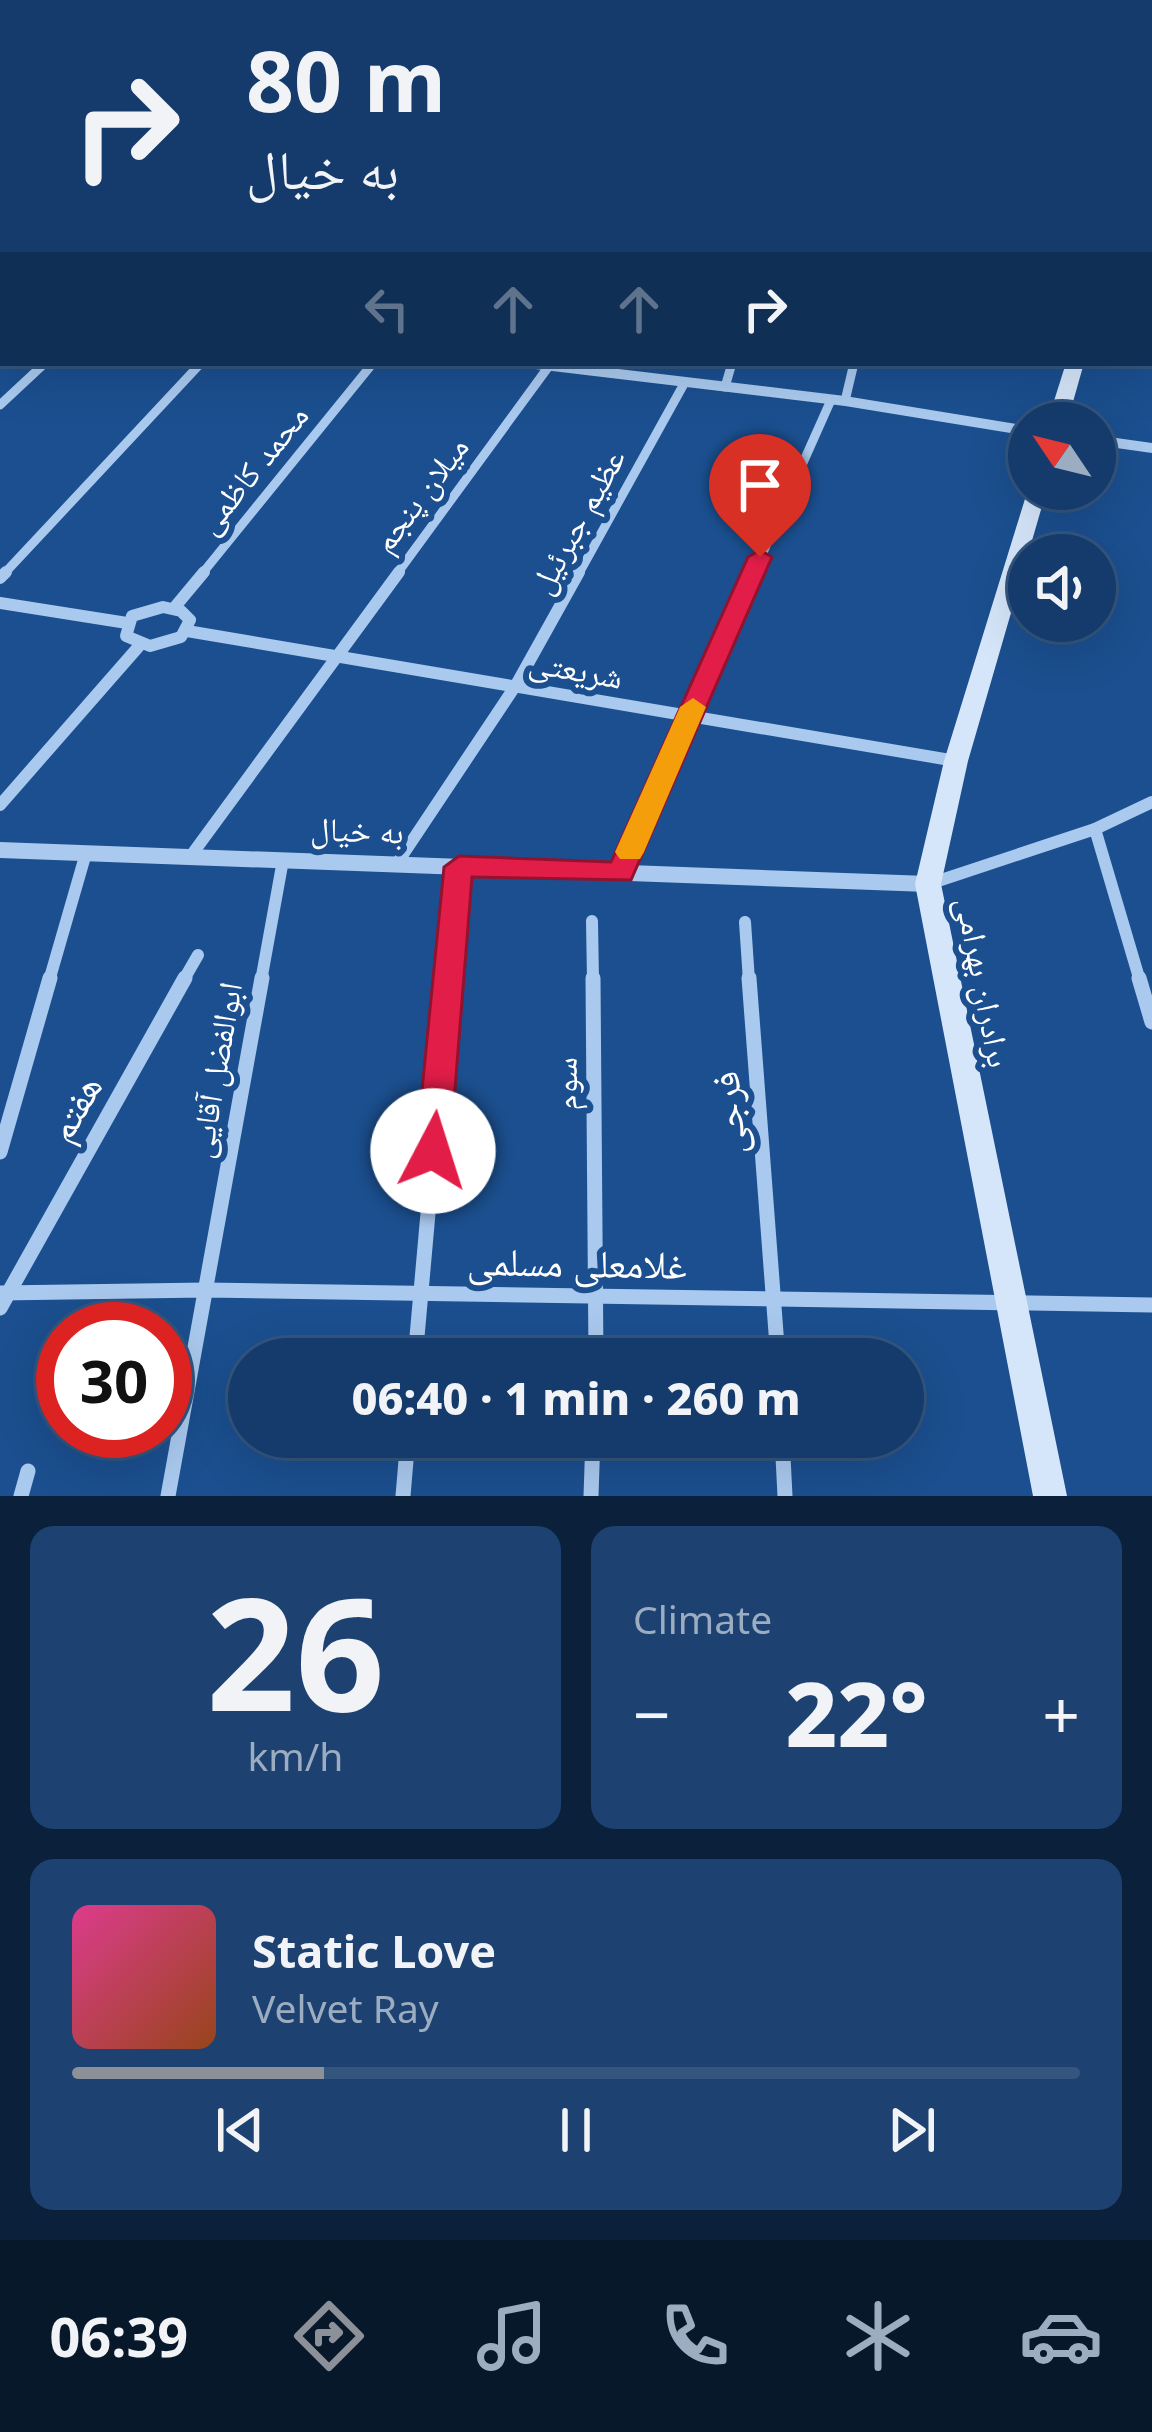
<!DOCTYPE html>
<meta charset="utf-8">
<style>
:root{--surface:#143b6b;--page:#1d4271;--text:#f1f3f6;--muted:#9dadc1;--line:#33557e;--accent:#8c9099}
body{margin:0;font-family:"Noto Sans","Noto Naskh Arabic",sans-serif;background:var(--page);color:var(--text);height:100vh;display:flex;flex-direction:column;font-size:45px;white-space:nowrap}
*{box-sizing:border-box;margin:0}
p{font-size:39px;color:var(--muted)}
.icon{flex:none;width:66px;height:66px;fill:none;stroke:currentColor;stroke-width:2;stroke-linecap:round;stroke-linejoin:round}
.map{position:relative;height:1496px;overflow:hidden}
.drawer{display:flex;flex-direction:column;gap:30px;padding:30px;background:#0b203b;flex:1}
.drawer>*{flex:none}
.guide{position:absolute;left:0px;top:0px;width:1152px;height:366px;box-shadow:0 12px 48px #0002,0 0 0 3px var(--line);background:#143b6b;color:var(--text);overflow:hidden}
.needle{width:78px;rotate:305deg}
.tools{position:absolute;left:1008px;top:402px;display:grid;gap:24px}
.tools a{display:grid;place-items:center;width:108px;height:108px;border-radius:50%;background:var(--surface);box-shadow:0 12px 48px #0002,0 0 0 3px var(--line);font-size:60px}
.speed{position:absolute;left:36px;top:1302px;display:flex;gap:24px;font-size:60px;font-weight:700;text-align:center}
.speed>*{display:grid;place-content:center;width:156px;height:156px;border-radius:50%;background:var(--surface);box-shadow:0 12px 48px #0002,0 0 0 3px var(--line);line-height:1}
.speed .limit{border:18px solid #d22;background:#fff;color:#111}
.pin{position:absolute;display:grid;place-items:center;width:102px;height:102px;color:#fff;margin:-123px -51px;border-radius:50% 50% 50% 0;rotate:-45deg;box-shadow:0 0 12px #0007}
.pin .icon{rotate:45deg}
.me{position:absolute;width:132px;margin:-66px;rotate:5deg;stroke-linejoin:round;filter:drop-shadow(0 0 9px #0008)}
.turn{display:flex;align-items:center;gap:42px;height:252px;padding:0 48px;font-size:54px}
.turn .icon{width:156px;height:156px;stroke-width:2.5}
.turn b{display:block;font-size:84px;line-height:102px}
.lanes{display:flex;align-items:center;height:114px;padding:0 48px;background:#0003;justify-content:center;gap:60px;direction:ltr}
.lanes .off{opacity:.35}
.big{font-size:90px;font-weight:800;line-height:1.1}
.drawer .card{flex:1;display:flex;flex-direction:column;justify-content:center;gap:18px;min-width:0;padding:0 42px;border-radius:24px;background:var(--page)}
.drawer .dial{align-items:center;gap:0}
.dial b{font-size:156px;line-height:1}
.song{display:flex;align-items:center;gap:36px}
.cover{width:144px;height:144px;border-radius:18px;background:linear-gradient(135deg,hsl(330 70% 55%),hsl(20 70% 35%))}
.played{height:12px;border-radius:6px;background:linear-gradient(90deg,var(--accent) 25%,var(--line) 25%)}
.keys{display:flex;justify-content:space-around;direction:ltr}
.heat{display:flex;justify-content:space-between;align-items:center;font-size:66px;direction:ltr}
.drawer .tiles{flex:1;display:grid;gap:30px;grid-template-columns:1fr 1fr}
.card:last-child{grid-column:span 2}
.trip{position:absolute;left:228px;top:1338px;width:696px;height:120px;border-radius:60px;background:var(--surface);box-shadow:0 12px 48px #0002,0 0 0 3px var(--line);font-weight:800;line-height:120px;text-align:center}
.menu{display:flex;height:192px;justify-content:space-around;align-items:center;background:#08182b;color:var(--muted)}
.menu .icon{width:84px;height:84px}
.menu .current{color:var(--accent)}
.menu b{font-size:54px;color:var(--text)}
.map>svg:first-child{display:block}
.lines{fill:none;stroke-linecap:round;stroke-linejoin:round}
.path{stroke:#a9c9ee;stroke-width:3;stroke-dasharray:4.5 6;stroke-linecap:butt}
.minor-far3{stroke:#a9c9ee;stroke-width:8}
.minor-far2{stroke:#a9c9ee;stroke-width:9}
.minor-far1{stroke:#a9c9ee;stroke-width:12}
.minor{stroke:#a9c9ee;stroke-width:15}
.tertiary{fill:#a9c9ee;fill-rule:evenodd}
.secondary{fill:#d6e6fa;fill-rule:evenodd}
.route{fill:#e11d48;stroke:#92132f;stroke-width:3}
.slow{fill:#f59e0b}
.labels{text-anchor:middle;stroke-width:12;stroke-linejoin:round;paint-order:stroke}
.street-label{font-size:33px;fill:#fff;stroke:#1b4f8f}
.near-street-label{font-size:39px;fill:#fff;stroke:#1b4f8f}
</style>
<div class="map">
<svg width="1152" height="1496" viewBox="0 0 1152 1496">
<rect width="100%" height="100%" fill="#1b4f8f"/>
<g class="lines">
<g class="path">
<polyline points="124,0 137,3"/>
<polyline points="152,3 169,0"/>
</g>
<polyline class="minor-far3" points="307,3 311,0"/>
<g class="minor-far2">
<polyline points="725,387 732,363"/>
<polyline points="845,401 854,363"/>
<polyline points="0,405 45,363"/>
<polyline points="3,575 201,363"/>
<polyline points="201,575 373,363"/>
<polyline points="396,575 549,366"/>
<polyline points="578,575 685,382"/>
<polyline points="753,575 831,400"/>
</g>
<g class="minor-far1">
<polyline points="0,578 6,572"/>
<polyline points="0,603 127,623"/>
<polygon points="163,607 181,611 190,620 181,637 150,646 126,636 132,616"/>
<polyline points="174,608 204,572"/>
<polyline points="187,631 956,761"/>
<polyline points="0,805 140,645"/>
<polyline points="1095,829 1140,981"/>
<polyline points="190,857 399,572"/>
<polyline points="396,865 516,685 579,572"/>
<polyline points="621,873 755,572"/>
<polyline points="929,884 1095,829 1152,802"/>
<polyline points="592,921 593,981"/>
<polyline points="745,922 749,981"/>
<polyline points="49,981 86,853"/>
<polyline points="183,981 198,955"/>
<polyline points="261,981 283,860"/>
<polyline points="449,981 459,867"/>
</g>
<g class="minor">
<polyline points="593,978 596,1359"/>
<polyline points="749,978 778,1359"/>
<polyline points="1139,978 1152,1022"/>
<polyline points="0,1152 50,978"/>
<polyline points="0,1293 206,1290 1152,1305"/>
<polyline points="0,1308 185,978"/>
<polyline points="415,1359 449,978"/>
<polyline points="782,1437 785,1496"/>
<polyline points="21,1496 28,1471"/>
<polyline points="168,1496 262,978"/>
<polyline points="403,1496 408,1437"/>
<polyline points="591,1496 593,1437"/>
</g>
<g class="tertiary">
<polygon points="416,0 450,0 454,3 420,3"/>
<rect x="0" y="301" width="3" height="10"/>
<polygon points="519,363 568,363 845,396 1029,426 1029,436 845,406 527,368"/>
<polygon points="1095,435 1152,443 1152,453 1095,445"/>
<polygon points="0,842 928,876 936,878 939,884 936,890 928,892 0,858"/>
</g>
<g class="secondary">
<polygon points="1149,73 1152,73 1149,90"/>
<rect x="0" y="93" width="3" height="9"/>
<polygon points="1149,147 1152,148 1152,158 1149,157"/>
<polygon points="1152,174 1152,190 1149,191 1149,175"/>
<polygon points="1066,363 1084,363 1067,423 1047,423"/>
<polygon points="1029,486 1029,489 1047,489 968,761 941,884 1067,1496 1033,1496 915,884 944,761"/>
</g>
</g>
<polygon class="route" points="760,550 772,557 631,880 472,877 450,1151 445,1161 421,1161 416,1151 444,867 459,856 611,862 748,557"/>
<polygon class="slow" points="693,698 706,707 644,852 640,859 620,859 615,852 680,707"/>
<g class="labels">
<g class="street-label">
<text transform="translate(252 469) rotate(-51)" y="12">محمد کاظمی</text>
<text transform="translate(420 494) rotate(-53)" y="12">میلان پنجم</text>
<text transform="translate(577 521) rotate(-61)" y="12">عظیم جبرئیل</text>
<text transform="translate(576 669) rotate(10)" y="12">شریعتی</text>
<text transform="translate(357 830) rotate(2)" y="12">به خیال</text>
<text transform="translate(984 982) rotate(79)" y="12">برادران بهرامی</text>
<text transform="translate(215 1070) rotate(-80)" y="12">ابوالفضل آقایی</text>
<text transform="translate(565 1084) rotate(-91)" y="12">سوم</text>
</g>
<g class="near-street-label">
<text transform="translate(74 1108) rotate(-60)" y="14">هفتم</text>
<text transform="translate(728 1113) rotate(-95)" y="14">فرجی</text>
<text transform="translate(577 1263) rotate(1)" y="14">غلامعلی مسلمی</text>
</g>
</g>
</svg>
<div class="tools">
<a><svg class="needle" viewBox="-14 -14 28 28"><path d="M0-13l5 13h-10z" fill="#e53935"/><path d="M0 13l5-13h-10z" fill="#9dadc1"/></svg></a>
<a><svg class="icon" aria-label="sound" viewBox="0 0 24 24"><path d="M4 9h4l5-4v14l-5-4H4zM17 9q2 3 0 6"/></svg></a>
</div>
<div class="speed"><div class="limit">30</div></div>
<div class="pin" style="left:760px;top:557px;background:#d93025"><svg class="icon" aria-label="arrive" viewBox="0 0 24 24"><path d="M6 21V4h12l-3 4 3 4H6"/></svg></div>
<svg class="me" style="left:433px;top:1151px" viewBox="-20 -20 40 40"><circle r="19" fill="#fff"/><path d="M0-13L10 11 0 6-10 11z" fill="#e11d48"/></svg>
<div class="trip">06:40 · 1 min · 260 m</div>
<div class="guide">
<div class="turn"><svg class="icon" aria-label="right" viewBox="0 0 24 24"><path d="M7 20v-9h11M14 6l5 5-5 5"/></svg><div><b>80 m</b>به خیال</div></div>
<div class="lanes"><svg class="icon off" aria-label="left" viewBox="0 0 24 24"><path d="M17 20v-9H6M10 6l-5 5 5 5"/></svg><svg class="icon off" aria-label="ahead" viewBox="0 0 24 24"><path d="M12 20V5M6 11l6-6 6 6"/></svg><svg class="icon off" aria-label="ahead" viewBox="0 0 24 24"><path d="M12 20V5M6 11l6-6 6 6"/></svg><svg class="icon" aria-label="right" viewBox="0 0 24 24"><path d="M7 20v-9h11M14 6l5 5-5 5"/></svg></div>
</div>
</div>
<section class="drawer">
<div class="tiles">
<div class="card dial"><b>26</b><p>km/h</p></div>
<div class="card"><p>Climate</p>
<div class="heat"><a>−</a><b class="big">22°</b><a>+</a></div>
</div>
<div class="card">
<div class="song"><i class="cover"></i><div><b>Static Love</b><p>Velvet Ray</p></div></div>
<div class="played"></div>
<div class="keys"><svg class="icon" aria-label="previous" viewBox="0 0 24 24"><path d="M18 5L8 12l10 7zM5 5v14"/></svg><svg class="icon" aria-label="pause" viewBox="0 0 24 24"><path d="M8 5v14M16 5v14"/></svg><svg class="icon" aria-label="next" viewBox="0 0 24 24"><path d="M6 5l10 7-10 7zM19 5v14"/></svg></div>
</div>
</div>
</section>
<nav class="menu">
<b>06:39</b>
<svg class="icon current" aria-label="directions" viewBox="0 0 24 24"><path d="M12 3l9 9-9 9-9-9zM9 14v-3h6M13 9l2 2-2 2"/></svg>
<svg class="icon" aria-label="music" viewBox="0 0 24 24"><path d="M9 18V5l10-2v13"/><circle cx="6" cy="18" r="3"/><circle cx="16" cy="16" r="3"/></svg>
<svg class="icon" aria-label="phone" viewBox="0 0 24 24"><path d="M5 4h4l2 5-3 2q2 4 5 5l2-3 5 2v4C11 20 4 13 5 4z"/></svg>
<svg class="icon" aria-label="climate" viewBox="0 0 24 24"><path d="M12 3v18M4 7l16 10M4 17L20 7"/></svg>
<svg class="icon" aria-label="car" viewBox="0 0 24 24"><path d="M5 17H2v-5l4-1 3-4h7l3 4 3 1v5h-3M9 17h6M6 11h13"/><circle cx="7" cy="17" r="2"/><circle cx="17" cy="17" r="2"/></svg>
</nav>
